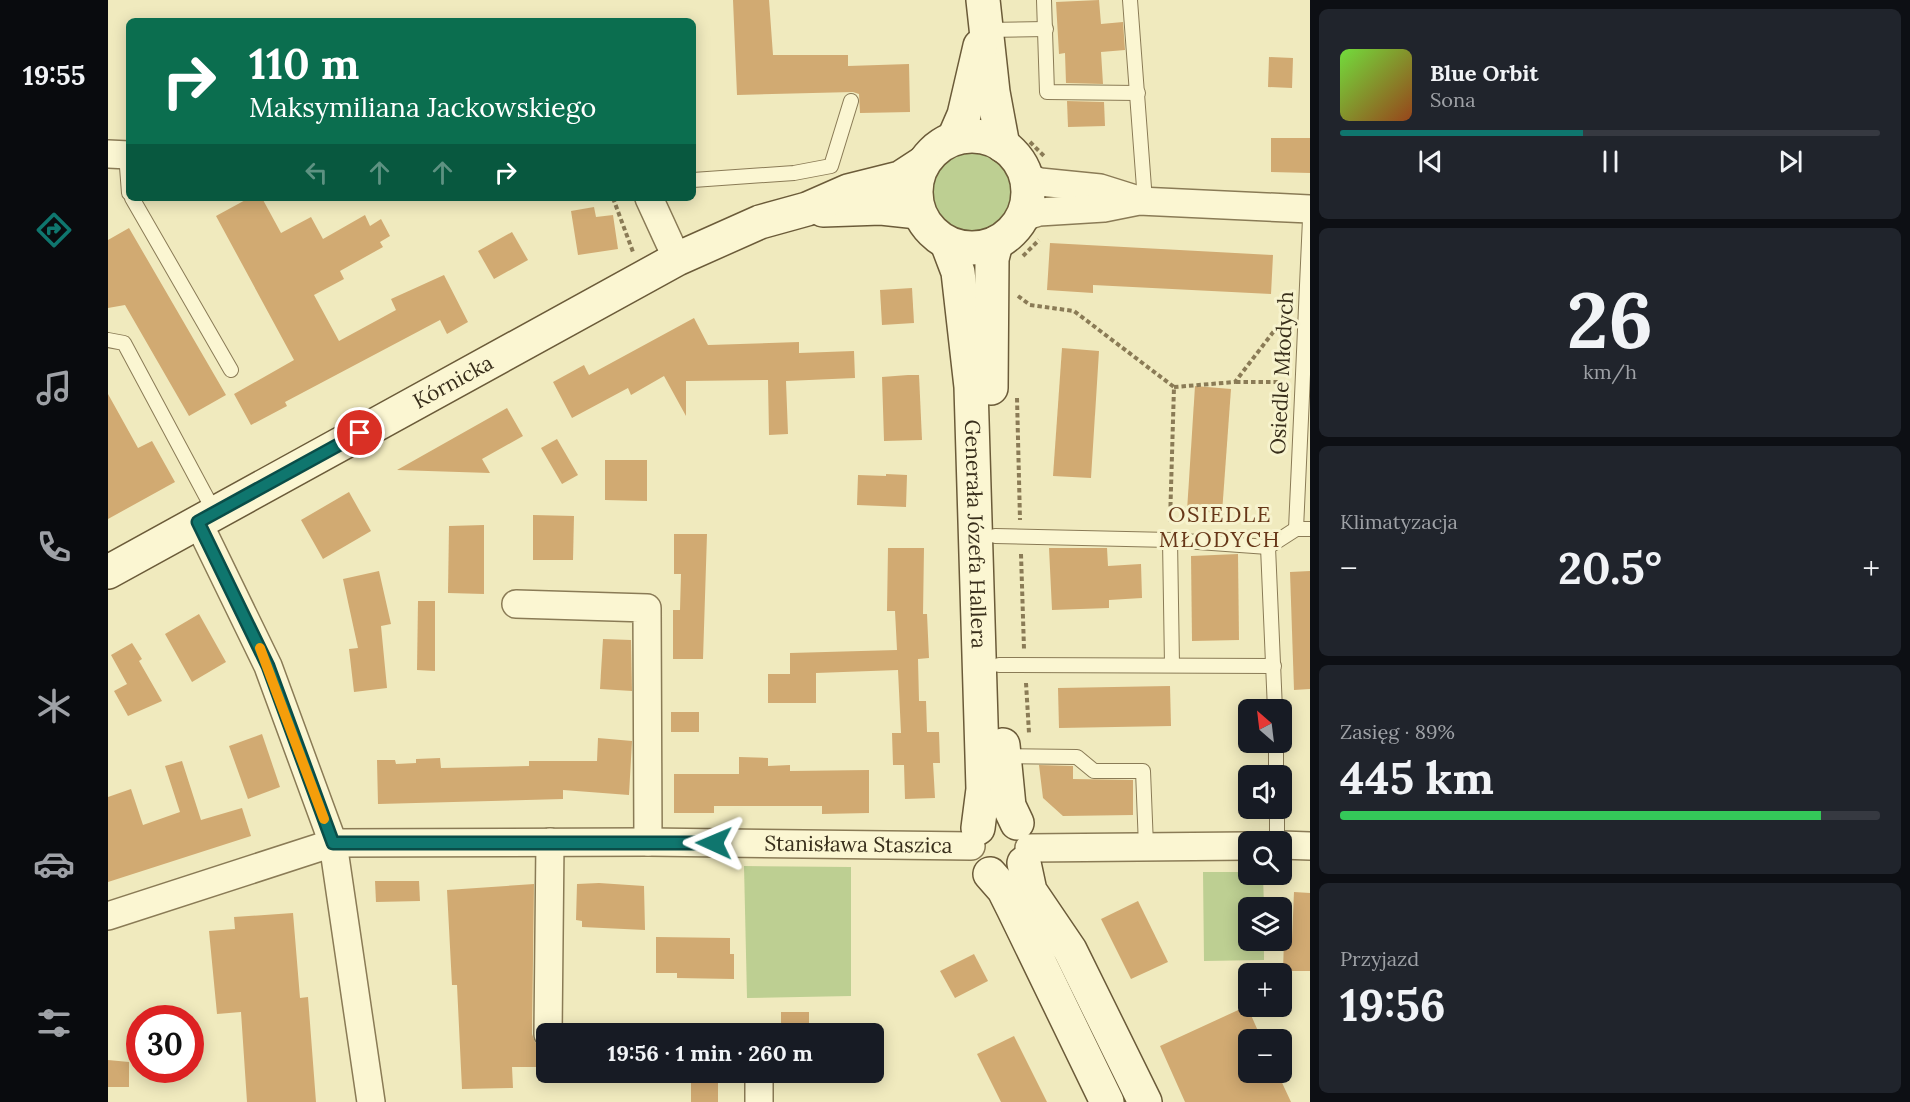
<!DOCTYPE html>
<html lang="pl">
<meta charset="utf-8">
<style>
:root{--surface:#171b24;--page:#20242c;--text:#f1f3f6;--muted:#9ea1a6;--line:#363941;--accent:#0f766e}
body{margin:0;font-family:Lora,serif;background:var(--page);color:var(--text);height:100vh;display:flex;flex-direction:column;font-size:22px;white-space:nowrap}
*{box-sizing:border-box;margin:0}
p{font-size:20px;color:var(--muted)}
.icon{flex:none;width:33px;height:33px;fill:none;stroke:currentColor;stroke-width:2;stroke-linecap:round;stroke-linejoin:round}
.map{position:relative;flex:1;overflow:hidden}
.sheet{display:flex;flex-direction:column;gap:9px;padding:9px;background:#0d0f14;width:600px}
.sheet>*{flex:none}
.banner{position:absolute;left:18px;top:18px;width:570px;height:183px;border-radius:9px;box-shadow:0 3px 15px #0003;background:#0b6e4f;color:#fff;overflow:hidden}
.needle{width:39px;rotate:332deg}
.controls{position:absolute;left:1130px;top:699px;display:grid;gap:12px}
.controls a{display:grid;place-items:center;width:54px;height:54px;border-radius:9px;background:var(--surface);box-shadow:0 3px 15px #0003;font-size:30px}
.speed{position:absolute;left:18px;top:1005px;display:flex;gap:12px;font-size:30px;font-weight:700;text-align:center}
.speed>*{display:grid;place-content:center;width:78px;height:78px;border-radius:50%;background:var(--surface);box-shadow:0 3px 15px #0003;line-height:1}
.speed .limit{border:9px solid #d22;background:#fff;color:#111}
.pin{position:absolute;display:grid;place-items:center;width:51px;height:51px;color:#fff;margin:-26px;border:3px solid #fff;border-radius:50%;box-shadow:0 2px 6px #0007}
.me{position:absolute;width:66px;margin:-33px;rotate:271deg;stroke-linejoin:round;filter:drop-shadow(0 0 4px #0008)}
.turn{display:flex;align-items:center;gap:21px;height:126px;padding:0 24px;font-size:27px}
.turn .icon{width:78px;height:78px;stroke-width:2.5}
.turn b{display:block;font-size:42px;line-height:51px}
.lanes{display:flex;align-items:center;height:57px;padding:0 24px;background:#0003;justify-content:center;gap:30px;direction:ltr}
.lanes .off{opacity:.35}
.big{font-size:45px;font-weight:800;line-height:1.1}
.sheet .tile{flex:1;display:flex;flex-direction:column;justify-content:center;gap:9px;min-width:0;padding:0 21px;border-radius:9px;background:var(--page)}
.sheet .dial{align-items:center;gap:0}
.dial b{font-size:78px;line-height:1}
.song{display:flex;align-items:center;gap:18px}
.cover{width:72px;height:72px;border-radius:9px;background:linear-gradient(135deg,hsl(100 70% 55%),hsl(20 70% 35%))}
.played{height:6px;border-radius:3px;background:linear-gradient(90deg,var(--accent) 45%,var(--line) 45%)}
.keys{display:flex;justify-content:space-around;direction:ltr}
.heat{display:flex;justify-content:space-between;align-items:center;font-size:33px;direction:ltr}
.charge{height:9px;border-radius:4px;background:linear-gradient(90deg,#34c759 89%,var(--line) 0)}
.trip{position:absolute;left:428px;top:1023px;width:348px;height:60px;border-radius:9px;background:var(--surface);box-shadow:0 3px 15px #0003;font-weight:800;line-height:60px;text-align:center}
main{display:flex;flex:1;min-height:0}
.tabs{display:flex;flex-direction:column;width:108px;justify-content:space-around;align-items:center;background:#090b0e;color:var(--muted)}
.tabs .icon{width:42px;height:42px}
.tabs .current{color:var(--accent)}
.tabs b{font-size:27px;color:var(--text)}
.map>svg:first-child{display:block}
.green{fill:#bdcf92}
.building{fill:#d1aa72}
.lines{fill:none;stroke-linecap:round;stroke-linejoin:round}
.lane-casing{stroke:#8a7b56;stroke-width:16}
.street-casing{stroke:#8a7b56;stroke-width:30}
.secondary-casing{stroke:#6b5b39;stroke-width:36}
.path{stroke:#8a7b56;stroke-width:4;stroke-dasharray:4.5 3;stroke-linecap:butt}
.lane{stroke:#fbf6d2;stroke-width:14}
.street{stroke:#fbf6d2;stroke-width:27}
.secondary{stroke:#fbf6d2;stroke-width:33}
.route-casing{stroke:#0a4d48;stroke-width:15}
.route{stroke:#0f766e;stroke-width:10}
.slow{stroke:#f59e0b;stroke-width:10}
.labels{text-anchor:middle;stroke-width:6;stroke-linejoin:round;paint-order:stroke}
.street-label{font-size:21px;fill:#382e1b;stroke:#f7f3ce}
.neighbourhood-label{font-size:22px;letter-spacing:1.5px;fill:#673718;stroke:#f7f3ce}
</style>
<main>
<nav class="tabs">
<b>19:55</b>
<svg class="icon current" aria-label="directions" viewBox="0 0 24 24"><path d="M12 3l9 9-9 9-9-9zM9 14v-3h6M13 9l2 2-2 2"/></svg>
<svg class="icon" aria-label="music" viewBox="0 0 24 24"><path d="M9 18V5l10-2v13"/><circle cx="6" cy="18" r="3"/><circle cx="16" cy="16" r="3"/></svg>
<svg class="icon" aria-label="phone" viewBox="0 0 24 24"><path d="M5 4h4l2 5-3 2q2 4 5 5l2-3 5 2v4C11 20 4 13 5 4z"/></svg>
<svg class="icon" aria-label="climate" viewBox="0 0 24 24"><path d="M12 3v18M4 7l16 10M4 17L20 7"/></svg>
<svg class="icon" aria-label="car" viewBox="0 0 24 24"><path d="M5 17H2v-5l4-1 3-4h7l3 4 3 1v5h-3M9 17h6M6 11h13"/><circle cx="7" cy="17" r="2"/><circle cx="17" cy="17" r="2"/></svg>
<svg class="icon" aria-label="filters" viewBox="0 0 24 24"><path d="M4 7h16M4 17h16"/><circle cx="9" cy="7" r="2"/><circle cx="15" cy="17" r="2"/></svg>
</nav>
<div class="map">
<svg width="1202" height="1102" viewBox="0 0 1202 1102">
<rect width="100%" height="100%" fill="#f0eabe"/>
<g class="green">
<circle cx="863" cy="191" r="41"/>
<polygon points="636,866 743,867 743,996 639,998"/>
<polygon points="1095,872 1140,872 1140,874 1155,875 1156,907 1140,908 1140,940 1156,941 1156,960 1096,961"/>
</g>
<g class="building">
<polygon points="625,0 661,0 665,55 740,55 740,66 801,64 802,112 752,113 751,94 745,92 629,95"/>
<polygon points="991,0 993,24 1015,22 1017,50 993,52 995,84 958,83 957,53 951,54 948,2"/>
<polygon points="1161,57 1185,58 1184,88 1160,87"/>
<polygon points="959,101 996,102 997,126 960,127"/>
<polygon points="1163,138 1202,138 1202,173 1163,172"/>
<polygon points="141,198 154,198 173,233 203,217 215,239 257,215 262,226 273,219 282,236 272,242 275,247 232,271 236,279 206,295 231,341 288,310 283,299 336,275 360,322 339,334 332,320 177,402 179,406 143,425 126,394 186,360 108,216"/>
<polygon points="486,207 488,217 505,215 510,249 470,255 463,211"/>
<polygon points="21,228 118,395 81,416 17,305 0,308 0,240"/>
<polygon points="404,232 420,260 386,279 370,251"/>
<polygon points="942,243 1165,255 1163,294 985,285 985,293 939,290"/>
<polygon points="804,288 806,323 774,325 772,290"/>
<polygon points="586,318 600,345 691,342 691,353 746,351 747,378 678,381 680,434 661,435 660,380 578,381 578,416 556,376 523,395 520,388 464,418 445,382 476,365 481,375"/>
<polygon points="954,348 991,351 983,478 945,476"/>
<polygon points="800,375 811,375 814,440 776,441 774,377"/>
<polygon points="1087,386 1123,389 1114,513 1079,511"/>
<polygon points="0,394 30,448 44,441 67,482 0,519"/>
<polygon points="399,408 415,436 374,459 382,473 289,470"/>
<polygon points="449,439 470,475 454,484 433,448"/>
<polygon points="497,460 539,460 539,501 497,500"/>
<polygon points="778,474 799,475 798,507 749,505 750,475 778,476"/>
<polygon points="241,492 263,531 215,559 193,520"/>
<polygon points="425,515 466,516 465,560 425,560"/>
<polygon points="376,525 376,594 340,593 341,526"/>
<polygon points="566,534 599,534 595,659 565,659 565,610 572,610 573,574 566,574"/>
<polygon points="780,548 816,548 815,614 819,614 821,658 810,659 811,701 818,701 819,732 831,732 832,763 825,763 827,798 797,799 796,765 785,765 784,733 793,733 790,670 708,673 708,703 660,703 660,674 682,674 682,653 789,650 787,611 779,611"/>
<polygon points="941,548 999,548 1000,566 1033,564 1034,598 1001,600 1001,608 944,610"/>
<polygon points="1130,554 1131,640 1084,641 1083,556"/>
<polygon points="271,571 283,624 273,626 279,688 246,692 241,649 250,648 235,579"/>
<polygon points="1202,571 1202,689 1186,690 1182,572"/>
<polygon points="310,601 327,601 327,671 309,670"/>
<polygon points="91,614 118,662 84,682 57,634"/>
<polygon points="495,639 523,640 524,691 492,689"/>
<polygon points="24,643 34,659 31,661 54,701 20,716 6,691 19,684 3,655"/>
<polygon points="1062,686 1063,726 951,728 950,688"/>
<rect x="563" y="712" width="28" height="20"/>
<polygon points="154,734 172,787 140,799 121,746"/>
<polygon points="490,738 524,741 521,795 455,790 455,799 270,804 269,760 287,760 288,764 308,763 308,759 332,758 333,768 421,766 421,761 489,761"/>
<polygon points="631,757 660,758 660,766 682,765 682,771 761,770 761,813 714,814 714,806 606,806 606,813 566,813 566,774 631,774"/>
<polygon points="74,761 93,820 134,808 143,836 0,882 0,797 23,789 35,825 72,812 57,766"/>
<polygon points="931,765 965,766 965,779 1025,780 1025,815 955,816 935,798"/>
<polygon points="267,881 311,881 312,901 268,902"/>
<polygon points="491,883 536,886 537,930 474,927 474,921 468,920 469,884"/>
<polygon points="426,884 424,1034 427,1042 433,1048 431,1067 404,1067 405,1088 354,1089 349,985 344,985 339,890"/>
<polygon points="1186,892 1202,893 1202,971 1175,971 1176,939 1184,939"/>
<polygon points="1030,901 1060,962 1023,979 993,919"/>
<polygon points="185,913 192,998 200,997 208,1102 139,1102 133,1012 109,1014 101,931 127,929 126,917"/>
<polygon points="548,937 622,938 622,954 626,954 626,979 569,978 569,973 548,973"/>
<polygon points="866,954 880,981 847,998 832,971"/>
<polygon points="1139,1006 1154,1040 1140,1040 1140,1072 1169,1072 1183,1102 1077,1102 1052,1046"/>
<rect x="673" y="1012" width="28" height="22"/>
<polygon points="906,1036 939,1102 893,1102 869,1054"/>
<polygon points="0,1060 21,1062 21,1087 0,1087"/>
<rect x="583" y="1081" width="27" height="21"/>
</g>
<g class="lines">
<defs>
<g id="lane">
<polyline points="936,0 939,92 1030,93"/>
<polyline points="1022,0 1037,201"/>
<polyline points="878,30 938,29"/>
<polyline points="18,154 21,193"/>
<polyline points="585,180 686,173 723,166 743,101"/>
<polyline points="24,198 123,370"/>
<polyline points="0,340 16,343 107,513"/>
<polyline points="1188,529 1202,219"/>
<polyline points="887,536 1062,540 1160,547"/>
<polyline points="1062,540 1064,665"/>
<polyline points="891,665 1166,666"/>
<polyline points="1167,710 1160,547 1188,529 1202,529"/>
<polyline points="1168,742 1168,776"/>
<polyline points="896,756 969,757 986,771 1035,771 1038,846"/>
<polyline points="1169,808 1169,842"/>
</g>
<g id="street">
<polyline points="0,154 21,155"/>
<polyline points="918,177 932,182 992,188 1027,199"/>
<polyline points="541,198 569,259"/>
<polyline points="915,217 931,212 996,208 1031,201 1202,209"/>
<polyline points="90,522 160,666 225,843 263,1102"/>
<polyline points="408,604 539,608 540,842"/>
<polyline points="1173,845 1202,846"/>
<polyline points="921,848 1140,846"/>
<path id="s1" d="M0,916L225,843L540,842L863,846"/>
<polyline points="440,1034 442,842"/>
<polyline points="651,1075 651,1102"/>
</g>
<g id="secondary">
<polyline points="875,0 885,92 895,146"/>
<circle cx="864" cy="192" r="56"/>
<polyline points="846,138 856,115 872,46"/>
<polyline points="715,210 773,208 810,212"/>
<path id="s2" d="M839,243L850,272L863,387L875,789L870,828"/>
<polyline points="883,388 884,259 888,243"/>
<path id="s3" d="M0,572L569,259L652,222L699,209L740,191L792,178L815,163"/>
<polyline points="895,745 901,806 909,823"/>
<polyline points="916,863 922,891 962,950 1037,1102"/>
<polyline points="882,874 896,890 905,908 999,1102"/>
</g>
</defs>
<use href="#lane" class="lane-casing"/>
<use href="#street" class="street-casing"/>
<use href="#secondary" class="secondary-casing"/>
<g class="path">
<polyline points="922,142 936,156"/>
<polyline points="505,198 525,252"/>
<polyline points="915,256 931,240"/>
<polyline points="910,296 922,305 966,311 1066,387 1062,522"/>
<polyline points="1128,382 1177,382"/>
<polyline points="1066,387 1127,382 1179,314"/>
<polyline points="909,398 912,520"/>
<polyline points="913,554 916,649"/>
<polyline points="918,683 921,733"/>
</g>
<use href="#lane" class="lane"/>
<use href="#street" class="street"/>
<use href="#secondary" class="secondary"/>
</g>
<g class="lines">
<defs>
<polyline id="route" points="252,433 90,522 160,666 225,843 606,843"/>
</defs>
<use href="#route" class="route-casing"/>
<use href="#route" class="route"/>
<polyline class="slow" points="152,648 216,819"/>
</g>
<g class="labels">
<g class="street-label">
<text transform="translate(1174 373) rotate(-87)" y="7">Osiedle Młodych</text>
<text dy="7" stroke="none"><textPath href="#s3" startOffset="394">Kórnicka</textPath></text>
<text dy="7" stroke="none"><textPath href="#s2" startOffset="294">Generała Józefa Hallera</textPath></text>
<text dy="7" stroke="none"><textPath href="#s1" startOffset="762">Stanisława Staszica</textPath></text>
</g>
<g class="neighbourhood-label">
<text x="1112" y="522">OSIEDLE<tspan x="1112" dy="25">MŁODYCH</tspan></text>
</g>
</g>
</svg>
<div class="controls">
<a><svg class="needle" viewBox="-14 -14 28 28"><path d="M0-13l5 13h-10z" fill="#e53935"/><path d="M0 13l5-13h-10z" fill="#9ea1a6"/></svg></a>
<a><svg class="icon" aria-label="sound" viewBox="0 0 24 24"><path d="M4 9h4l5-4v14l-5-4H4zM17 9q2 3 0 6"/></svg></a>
<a><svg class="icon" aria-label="search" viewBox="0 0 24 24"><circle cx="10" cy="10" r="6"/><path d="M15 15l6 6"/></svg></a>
<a><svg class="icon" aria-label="layers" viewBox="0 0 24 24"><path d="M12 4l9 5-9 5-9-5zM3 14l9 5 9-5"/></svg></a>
<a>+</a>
<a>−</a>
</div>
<div class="speed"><div class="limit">30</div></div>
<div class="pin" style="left:252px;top:433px;background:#d93025"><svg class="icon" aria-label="arrive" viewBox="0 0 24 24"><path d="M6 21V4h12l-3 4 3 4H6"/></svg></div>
<svg class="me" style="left:606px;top:843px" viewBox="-20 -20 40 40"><path d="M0-17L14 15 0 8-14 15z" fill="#0f766e" stroke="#fff" stroke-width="4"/></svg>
<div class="trip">19:56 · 1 min · 260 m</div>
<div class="banner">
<div class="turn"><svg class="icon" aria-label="right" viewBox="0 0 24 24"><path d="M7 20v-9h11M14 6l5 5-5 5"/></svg><div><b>110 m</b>Maksymiliana Jackowskiego</div></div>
<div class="lanes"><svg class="icon off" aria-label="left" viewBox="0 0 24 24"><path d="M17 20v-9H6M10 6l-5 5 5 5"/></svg><svg class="icon off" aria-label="ahead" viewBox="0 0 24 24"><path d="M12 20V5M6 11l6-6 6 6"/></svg><svg class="icon off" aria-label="ahead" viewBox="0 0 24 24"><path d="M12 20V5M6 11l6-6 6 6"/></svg><svg class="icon" aria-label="right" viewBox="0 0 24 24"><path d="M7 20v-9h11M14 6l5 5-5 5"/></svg></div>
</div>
</div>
<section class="sheet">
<div class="tile">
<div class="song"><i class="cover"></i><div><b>Blue Orbit</b><p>Sona</p></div></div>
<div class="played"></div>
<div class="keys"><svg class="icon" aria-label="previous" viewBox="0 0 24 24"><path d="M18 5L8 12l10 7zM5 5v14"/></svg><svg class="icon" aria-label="pause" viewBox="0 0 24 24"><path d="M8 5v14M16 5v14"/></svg><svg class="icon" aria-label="next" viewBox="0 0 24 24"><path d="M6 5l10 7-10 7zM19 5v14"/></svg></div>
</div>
<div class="tile dial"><b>26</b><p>km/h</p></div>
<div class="tile"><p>Klimatyzacja</p>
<div class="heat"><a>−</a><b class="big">20.5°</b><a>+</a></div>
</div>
<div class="tile"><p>Zasięg · 89%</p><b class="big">445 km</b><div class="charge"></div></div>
<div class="tile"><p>Przyjazd</p><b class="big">19:56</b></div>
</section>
</main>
